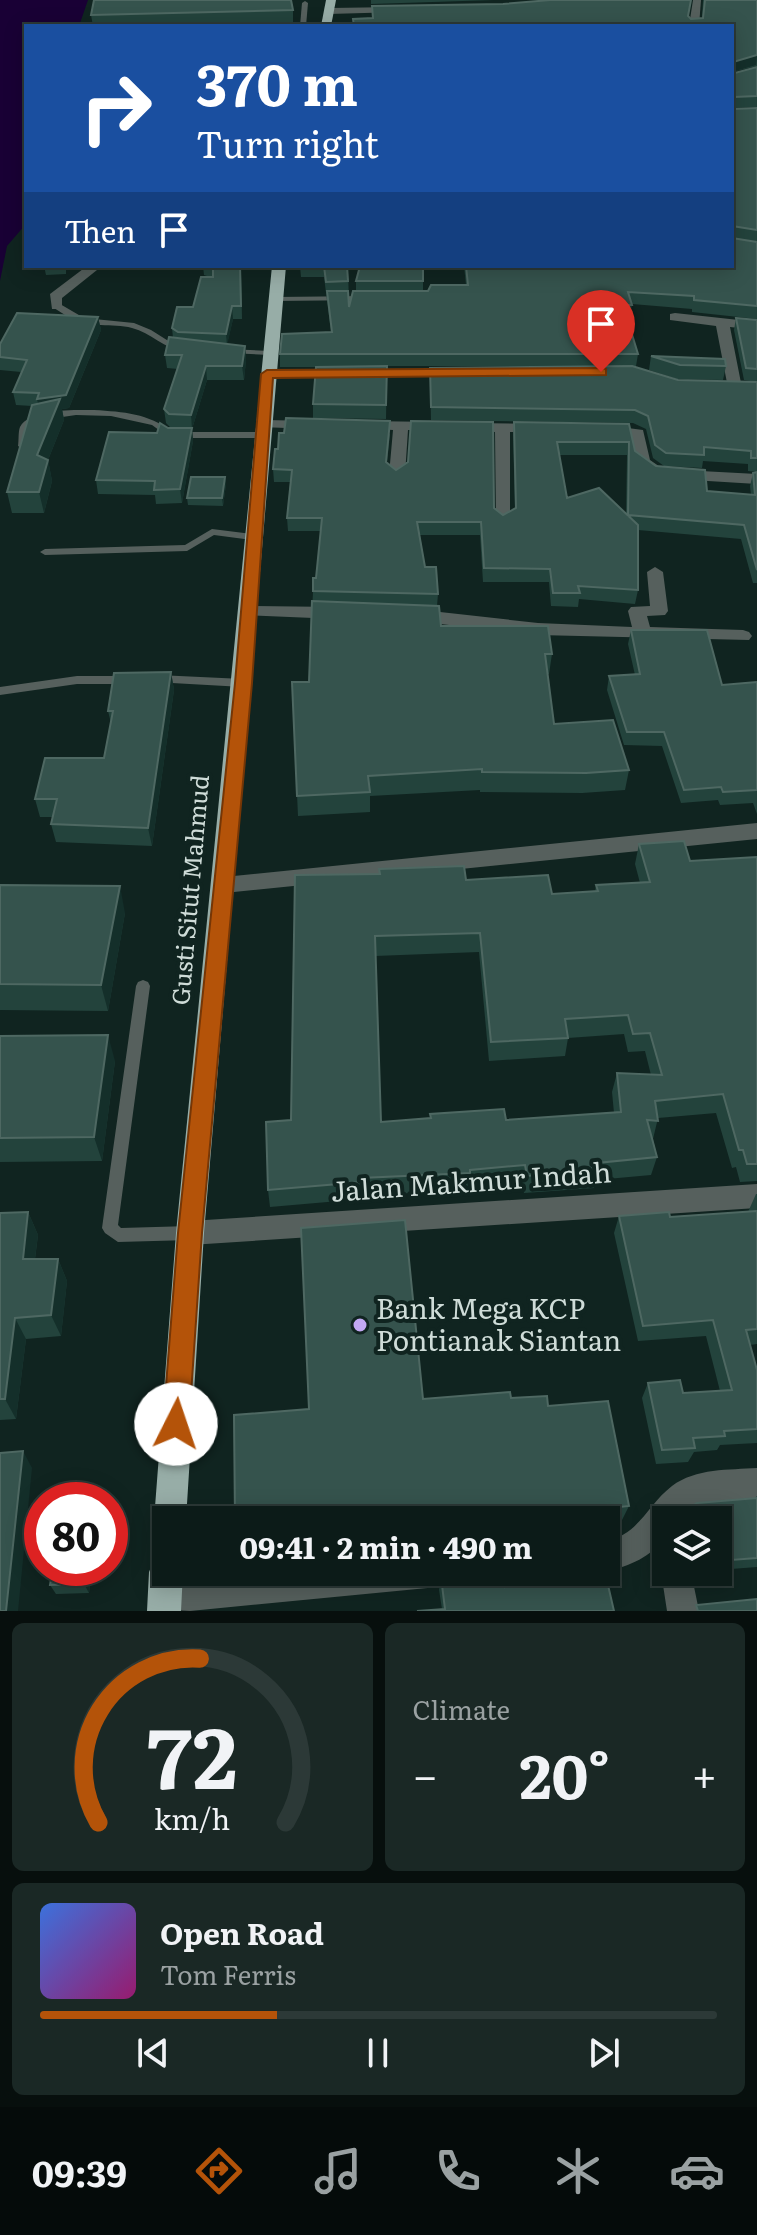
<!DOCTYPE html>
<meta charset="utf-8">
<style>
:root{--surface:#0c1b18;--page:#1a2825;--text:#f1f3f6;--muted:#9aa1a2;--line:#2c3937;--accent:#b45309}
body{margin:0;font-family:Literata,serif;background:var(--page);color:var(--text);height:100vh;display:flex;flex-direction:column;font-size:30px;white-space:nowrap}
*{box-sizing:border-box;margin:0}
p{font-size:26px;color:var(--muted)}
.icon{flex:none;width:44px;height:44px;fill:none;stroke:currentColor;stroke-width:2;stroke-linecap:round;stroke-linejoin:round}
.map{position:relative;height:1611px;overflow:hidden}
.side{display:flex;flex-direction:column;gap:12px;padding:12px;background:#070f0d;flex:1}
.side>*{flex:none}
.banner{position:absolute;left:24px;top:24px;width:710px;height:244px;border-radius:0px;box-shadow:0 4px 20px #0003,0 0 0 2px var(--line);background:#1a4fa0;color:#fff;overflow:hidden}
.fabs{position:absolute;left:652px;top:1506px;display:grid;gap:16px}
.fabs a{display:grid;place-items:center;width:80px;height:80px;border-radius:0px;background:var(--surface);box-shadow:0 4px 20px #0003,0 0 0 2px var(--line);font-size:40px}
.speed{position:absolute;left:24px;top:1482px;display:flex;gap:16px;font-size:40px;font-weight:700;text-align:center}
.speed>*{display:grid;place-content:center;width:104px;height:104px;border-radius:50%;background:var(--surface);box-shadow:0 4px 20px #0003,0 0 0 2px var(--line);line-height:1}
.speed .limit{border:12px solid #d22;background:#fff;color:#111}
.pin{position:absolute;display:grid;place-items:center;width:68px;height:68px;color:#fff;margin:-82px -34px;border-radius:50% 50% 50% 0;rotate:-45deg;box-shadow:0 0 8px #0007}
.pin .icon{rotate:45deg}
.me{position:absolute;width:88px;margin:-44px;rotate:4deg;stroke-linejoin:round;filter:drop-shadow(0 0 6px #0008)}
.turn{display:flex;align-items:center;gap:28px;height:168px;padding:0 40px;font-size:36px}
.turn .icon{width:104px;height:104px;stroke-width:2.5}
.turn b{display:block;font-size:56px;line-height:68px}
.then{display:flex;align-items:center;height:76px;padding:0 40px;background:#0003;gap:16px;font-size:30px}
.big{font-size:60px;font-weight:700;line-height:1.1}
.side .widget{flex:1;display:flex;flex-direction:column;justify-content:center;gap:12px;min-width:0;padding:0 28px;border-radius:12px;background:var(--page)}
.side .dial{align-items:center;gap:0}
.dial svg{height:208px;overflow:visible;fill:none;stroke:var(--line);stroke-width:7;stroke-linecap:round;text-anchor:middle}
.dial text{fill:var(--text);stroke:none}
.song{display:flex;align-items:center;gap:24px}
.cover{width:96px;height:96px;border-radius:12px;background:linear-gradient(135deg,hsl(220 70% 55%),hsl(320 70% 35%))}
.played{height:8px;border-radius:4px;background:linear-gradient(90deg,var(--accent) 35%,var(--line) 35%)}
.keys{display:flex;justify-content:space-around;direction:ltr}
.heat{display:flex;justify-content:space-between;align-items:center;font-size:44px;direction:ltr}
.side .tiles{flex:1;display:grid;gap:12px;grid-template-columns:1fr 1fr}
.widget:last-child{grid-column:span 2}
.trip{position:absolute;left:152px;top:1506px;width:468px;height:80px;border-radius:0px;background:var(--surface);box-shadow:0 4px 20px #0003,0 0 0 2px var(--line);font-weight:700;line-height:80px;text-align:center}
.tab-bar{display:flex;height:128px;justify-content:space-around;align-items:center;background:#050b0a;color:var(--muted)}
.tab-bar .icon{width:56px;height:56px}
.tab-bar .selected{color:var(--accent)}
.tab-bar b{font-size:36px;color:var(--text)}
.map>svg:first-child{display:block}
.water{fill:#190035}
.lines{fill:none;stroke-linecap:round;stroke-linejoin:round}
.service{fill:#56605d;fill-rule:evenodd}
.minor{fill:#56605d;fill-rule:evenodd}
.trunk{fill:#97ada7;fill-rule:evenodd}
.wall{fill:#23433c;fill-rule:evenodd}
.shaded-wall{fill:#142f2a}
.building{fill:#35534d;stroke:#4e6862;stroke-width:2;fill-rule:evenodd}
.route{fill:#b45309;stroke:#753606;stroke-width:2}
.poi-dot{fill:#c2a8f3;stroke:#102420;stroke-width:3}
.labels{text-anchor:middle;stroke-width:8;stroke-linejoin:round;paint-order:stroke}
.street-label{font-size:24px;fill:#cfdcd8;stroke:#102420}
.near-street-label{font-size:28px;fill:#cfdcd8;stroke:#102420}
.near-poi-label{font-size:28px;fill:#cfdcd8;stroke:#102420;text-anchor:start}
</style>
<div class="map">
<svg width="757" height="1611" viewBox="0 0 757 1611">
<rect width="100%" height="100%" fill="#102420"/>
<polygon class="water" points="0,0 88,0 79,26 26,26 26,224 7,246 0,281"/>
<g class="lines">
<g class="service">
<polygon points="305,1 308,3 306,26 300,26 302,3"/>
<polygon points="368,296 371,296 371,300 275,301 271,299 275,297"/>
<path d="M54,304H60L84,318L134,323L151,330L170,342L187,350L183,352C164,348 151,333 132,328C122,325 111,326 101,325C82,325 69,318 54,308Z"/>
<polygon points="226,349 270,351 274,353 270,355 229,353 226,353"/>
<path d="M94,410C124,412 148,413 172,432H263L267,435L263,438H170L152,425L111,416L76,415L35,421L28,428V446L23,449L18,446C19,440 18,432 20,427C30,408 76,410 94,410Z"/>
<polygon points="212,529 252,534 257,537 252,540 214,535 187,551 45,555 40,552 45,549 185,545"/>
<polygon points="158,675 243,679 248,683 243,687 154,682 153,679"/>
<polygon points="77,676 128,676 133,680 128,684 77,684 0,695 0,687"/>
<polygon points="143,980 148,982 150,986 118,1225 121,1228 190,1226 195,1228 198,1233 195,1238 190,1240 118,1242 105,1233 102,1228 136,986 138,982"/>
</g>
<g class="minor">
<polygon points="693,0 701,0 699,26 689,26"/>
<polygon points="397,7 400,12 329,14 324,11 329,8"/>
<polygon points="87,266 102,266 62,298 62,309 52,309 50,294"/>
<polygon points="675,313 757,322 757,330 730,327 742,388 740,391 735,392 728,388 716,326 670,320 670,314"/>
<polygon points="456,369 461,370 461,376 267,378 260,374 267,370"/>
<polygon points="265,420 313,421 320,425 313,429 260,427 258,424"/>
<polygon points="365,421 437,422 444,426 437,430 408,430 405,475 397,480 389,475 393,430 360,428 358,425"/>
<polygon points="469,423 541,424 548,428 541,432 510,432 510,524 498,524 496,521 495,432 464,430 464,424"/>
<polygon points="605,425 643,430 650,460 663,469 757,474 757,484 659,478 635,462 631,437 600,432 598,429"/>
<polygon points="655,567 663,572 668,611 665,615 647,616 650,627 743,630 749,632 752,636 749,640 538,635 413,621 404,615 413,609 538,623 632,627 628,611 631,607 650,606 647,572"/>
<polygon points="249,606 337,607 346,613 337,619 243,615 240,611 243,607"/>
<polygon points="757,823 757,839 224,893 217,891 213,885 217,879 224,877"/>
<polygon points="757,1184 757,1208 190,1245 181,1242 177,1233 181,1224 190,1221"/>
<path d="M757,1468V1498L699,1503L680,1520H666V1537C650,1557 631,1566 606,1571V1541C639,1535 647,1505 672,1486C696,1468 729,1470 757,1468Z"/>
<polygon points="665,1561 666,1572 691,1572 699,1611 667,1611 661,1572"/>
<polygon points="276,1572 453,1572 449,1583 438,1587 190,1611 153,1609 149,1598 153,1587 164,1583"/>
</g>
<g class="trunk">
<polygon points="326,0 336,0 331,26 321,26"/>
<polygon points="272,266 286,266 204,1233 186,1520 166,1520 166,1535 158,1532 154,1520 176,1233"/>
<polygon points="166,1555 166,1572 183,1572 181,1611 147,1611 149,1572 154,1560"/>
</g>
</g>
<g class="wall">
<polygon points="371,0 494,0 371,4"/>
<polygon points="703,0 757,0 757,66 732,72 735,73 757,67 757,107 734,108 734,109 757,108 757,242 732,238 732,26 353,26 353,19 372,18 372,6 503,4 688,16 691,19 702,18"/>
<polygon points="293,10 293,26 93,26 91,15"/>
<polygon points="757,242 757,319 692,312 692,309 632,304 630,317 627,317 638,354 636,366 387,366 386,419 313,418 313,404 360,367 280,367 280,354 331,332 324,277 301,277 300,266 348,266 349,307 356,291 356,281 423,281 423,291 428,291 466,285 464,266 732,266"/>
<polygon points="41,266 66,266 66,274 46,275 44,266"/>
<polygon points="203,266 241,266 242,319 233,319 227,344 245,346 246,360 244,380 207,380 192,429 193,441 182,503 156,504 155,495 98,494 96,480 157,433 171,428 166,423 164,409 178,369 167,368 165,355 173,338 172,328 193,307 210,277 204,275"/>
<polygon points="98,317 101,330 69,408 62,409 64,420 48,460 52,481 44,513 12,513 7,492 32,406 16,405 13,392 21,372 0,370 0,344"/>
<polygon points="736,318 757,320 757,382 744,380 734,330"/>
<polygon points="651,356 726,366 723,380 677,379 649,370"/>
<polygon points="430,368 678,380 757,382 757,472 748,471 748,464 703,461 702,468 664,466 653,458 646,429 633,423 431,420"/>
<path d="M514,422L629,424L635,451L656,466L707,491L751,495L750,486L753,473L757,472V583H753L741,539L638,530V590L635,604L579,599L578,607L551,606L549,582H483L480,535H420L425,567L438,594L437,606L441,626L552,654L549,674H547L554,724L629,770L625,790L582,793L480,792V790L370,796V812L298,816L292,682H309L313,591L316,578L321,531H288L287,518L290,482H274L273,469L390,434L387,463L396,470L494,508L503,515L515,509L513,435ZM559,455H627L626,514L567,498Z"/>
<polygon points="225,477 226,484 223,506 188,505 187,498"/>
<polygon points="631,630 722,685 757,682 757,814 753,803 720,805 718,800 681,803 662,746 624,745 607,690 609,676 635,675 628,644"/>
<polygon points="171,672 174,690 152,846 56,842 51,824 53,817 40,817 35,799 104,758 111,723 108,711"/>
<path d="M639,844L690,861L757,857V1181L740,1182L736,1167L732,1168L716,1113L658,1118L653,1139L657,1157L651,1175L596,1180L594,1188L524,1193L522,1182L469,1187V1191L362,1195V1199L270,1207L268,1190L291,1120L295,875L466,880L552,894L595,891L596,885L640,883L635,864ZM479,952L489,1061L565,1056L568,1038L624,1034L628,1052L645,1051L651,1075L617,1073L612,1092L614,1113L506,1120L430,1114V1118L381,1122L375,956Z"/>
<polygon points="0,885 125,913 108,1011 0,1010"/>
<polygon points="0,1036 115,1061 102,1161 0,1162"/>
<polygon points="756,1194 757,1194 757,1344 750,1345 757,1370 757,1443 720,1445 717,1450 694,1452 688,1462 656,1464 642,1398 648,1383 683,1393 720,1391 706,1336 638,1341 614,1233 619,1216 670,1217 748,1212"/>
<polygon points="28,1212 38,1235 35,1259 58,1259 67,1281 61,1336 26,1339 16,1419 0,1420 0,1213"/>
<polygon points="511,1398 548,1406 629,1506 622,1520 606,1522 606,1520 235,1520 423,1399"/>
<polygon points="757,1496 757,1567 718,1570 718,1520 679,1520 683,1512 755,1498"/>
<polygon points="92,1568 89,1593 56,1594 50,1585"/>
<polygon points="594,1572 442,1609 439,1590 441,1577 505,1587"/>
</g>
<g class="shaded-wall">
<polygon points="757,55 756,65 732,72 733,62"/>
<polygon points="232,306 233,319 227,346 226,334"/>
<polygon points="98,317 101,330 69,408 62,409 64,420 48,460 52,481 44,513 39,492 37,455 40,413 37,399"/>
<polygon points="245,346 246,360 244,380 242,366"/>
<polygon points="206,366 207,380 192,429 191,415"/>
<polygon points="192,428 193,441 182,503 180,489"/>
<polygon points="225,477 226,484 223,506 222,498"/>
<polygon points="171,672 174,690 152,846 148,828"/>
<polygon points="120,886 125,913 108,1011 101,985"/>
<polygon points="108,1035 115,1061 102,1161 94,1137"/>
<polygon points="28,1212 38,1235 32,1281 23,1259"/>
<polygon points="58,1259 67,1281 61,1336 51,1315"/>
<polygon points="15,1318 26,1339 16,1419 5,1399"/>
<polygon points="23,1451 32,1468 18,1611 6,1611"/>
<polygon points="85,1568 92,1568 89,1593 84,1584"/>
</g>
<g class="building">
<polygon points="94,0 291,0 293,10 91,15"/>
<polygon points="550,0 691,0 688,16 691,19 703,18 705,0 757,0 757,55 733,62 732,66 732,26 354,26 353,19 373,18 372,6 503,4"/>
<polygon points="757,67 757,96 734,97 732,99 732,71 735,73"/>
<polygon points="732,103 734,109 757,108 757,230 732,226 732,238"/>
<polygon points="732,238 757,242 757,306 694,300 694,296 628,292 632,305 623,305 638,354 280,354 282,334 332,332 327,291 348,291 349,307 353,291 428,291 431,285 468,285 466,266 732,266"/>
<polygon points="213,266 240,266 241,306 232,306 226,334 178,332 172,328 177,307 193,307 201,277 213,277"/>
<polygon points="324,266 347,266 348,281 326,282"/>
<polygon points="360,266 423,267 423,281 356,281"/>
<polygon points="17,313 98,317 66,395 37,399 39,393 13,392 27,360 0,357 0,344"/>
<polygon points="736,318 757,320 757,369 746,368"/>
<polygon points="169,337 245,346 242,366 206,366 191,415 169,414 164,409 182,355 165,355"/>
<polygon points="651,356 725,359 726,366 680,365"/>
<polygon points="387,366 386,405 313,404 316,367"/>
<polygon points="632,366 678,380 757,382 757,458 751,458 751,451 704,447 704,455 666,453 655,445 648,416 635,410 431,407 430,368"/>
<polygon points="60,399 37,455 48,460 39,492 7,492 32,405"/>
<polygon points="286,418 390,421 386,462 396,470 408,462 411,421 493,422 494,508 503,515 516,508 514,422 629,424 635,451 656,466 705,470 707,491 755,495 753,473 757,472 757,570 744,525 628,515 629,442 557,442 567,498 599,488 638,525 638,590 578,586 580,593 553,593 550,569 484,568 481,522 417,522 425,567 436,567 438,594 313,591 313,578 316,578 322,518 287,518 292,470 273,469 275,449 278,449 279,433 284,433"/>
<polygon points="160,423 168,428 192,428 180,489 154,490 155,481 96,480 109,432 157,433"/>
<polygon points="191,477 225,477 222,498 187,498"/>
<polygon points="312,601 439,606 441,626 548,626 552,654 545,654 554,724 613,720 629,770 586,773 482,772 482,769 368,776 370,792 297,796 292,682 309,682"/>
<polygon points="631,630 707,630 722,685 757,682 757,790 723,792 721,787 684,790 664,732 627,732 609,676 640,674"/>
<polygon points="171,672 148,828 51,824 57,799 35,799 45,758 104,758 113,711 108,711 114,673"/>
<path d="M684,841L690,861L757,857V1164H747L743,1150H739L723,1094L655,1101L658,1121L647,1120L657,1157L597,1163L598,1170L527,1176L525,1165L470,1170V1173L361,1178L362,1182L268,1190L266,1122L291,1120L295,875L380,874L379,869L464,866L466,880L548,875L552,894L598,891L596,885L650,882L639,844ZM480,933L491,1042L568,1038L565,1019L628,1015L633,1034L650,1033L662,1075L617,1073L621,1112L506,1120L504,1109L430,1114L431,1118L381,1122L375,936Z"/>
<polygon points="0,885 120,886 101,985 0,984"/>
<polygon points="108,1035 94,1137 0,1138 0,1036"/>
<polygon points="757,1211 757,1329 746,1330 757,1370 757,1429 724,1431 725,1436 693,1438 695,1448 662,1450 648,1383 680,1380 683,1393 732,1390 713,1320 643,1326 619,1216 669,1212 670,1217"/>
<polygon points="28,1212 23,1259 58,1259 51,1315 15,1318 5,1399 0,1399 0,1213"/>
<polygon points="405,1220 423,1399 510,1392 511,1398 547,1396 548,1406 608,1401 629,1506 530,1517 530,1520 235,1520 234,1415 309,1409 301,1228"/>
<polygon points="23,1451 6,1611 0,1611 0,1453"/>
<polygon points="757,1498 757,1558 718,1561 718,1520 685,1520 683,1512 697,1503"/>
<polygon points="53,1568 85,1568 84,1584 50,1585"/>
<polygon points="452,1572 503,1572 505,1587 594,1572 605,1572 614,1611 417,1611 445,1609 441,1577"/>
<polygon points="757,1599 757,1611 698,1611 696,1605"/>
</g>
<polygon class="route" points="601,368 606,369 606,375 273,378 252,683 202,1233 189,1424 186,1434 176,1437 167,1434 163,1424 178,1233 235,683 261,374 267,370"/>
<circle class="poi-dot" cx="360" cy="1325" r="8"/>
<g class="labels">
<g class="street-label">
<text transform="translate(191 890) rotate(-85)" y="8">Gusti Situt Mahmud</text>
</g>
<g class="near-street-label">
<text transform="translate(471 1182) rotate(-4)" y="10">Jalan Makmur Indah</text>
</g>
<g class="near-poi-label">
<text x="376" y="1319">Bank Mega KCP<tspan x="376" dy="32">Pontianak Siantan</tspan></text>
</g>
</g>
</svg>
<div class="fabs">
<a><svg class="icon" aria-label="layers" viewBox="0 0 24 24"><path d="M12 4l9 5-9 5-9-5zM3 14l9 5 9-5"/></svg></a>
</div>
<div class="speed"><div class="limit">80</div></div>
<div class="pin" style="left:601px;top:372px;background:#d93025"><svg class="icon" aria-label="arrive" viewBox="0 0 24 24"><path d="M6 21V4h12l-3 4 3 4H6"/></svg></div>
<svg class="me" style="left:176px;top:1424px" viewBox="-20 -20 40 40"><circle r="19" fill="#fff"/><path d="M0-13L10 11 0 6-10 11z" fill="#b45309"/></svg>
<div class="trip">09:41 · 2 min · 490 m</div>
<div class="banner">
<div class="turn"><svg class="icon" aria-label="right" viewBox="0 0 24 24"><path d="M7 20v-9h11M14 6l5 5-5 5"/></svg><div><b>370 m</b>Turn right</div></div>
<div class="then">Then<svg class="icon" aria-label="arrive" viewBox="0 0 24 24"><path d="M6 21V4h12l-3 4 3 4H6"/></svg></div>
</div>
</div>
<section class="side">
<div class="tiles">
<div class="widget dial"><svg viewBox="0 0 100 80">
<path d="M14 69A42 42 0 1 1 86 69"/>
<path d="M14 69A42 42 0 0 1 53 6" stroke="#b45309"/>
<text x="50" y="56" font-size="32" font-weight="700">72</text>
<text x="50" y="72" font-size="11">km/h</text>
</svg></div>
<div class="widget"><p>Climate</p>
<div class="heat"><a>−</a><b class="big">20°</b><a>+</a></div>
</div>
<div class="widget">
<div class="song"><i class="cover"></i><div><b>Open Road</b><p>Tom Ferris</p></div></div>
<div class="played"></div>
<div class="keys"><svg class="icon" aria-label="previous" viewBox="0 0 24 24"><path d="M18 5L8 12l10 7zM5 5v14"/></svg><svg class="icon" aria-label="pause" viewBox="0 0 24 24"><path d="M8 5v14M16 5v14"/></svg><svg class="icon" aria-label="next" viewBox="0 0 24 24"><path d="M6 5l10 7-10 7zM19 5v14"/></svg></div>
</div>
</div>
</section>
<nav class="tab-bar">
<b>09:39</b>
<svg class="icon selected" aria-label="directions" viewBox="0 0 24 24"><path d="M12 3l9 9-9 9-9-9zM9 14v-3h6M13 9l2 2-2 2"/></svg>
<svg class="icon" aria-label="music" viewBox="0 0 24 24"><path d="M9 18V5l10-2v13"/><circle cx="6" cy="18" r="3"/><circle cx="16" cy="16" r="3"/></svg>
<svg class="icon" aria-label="phone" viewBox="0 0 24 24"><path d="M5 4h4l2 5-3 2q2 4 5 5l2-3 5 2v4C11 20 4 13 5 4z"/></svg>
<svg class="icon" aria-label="climate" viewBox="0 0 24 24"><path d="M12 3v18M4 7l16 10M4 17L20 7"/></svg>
<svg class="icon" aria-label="car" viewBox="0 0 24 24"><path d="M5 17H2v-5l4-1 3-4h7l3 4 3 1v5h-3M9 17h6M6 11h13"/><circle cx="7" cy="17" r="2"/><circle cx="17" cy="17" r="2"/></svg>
</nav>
